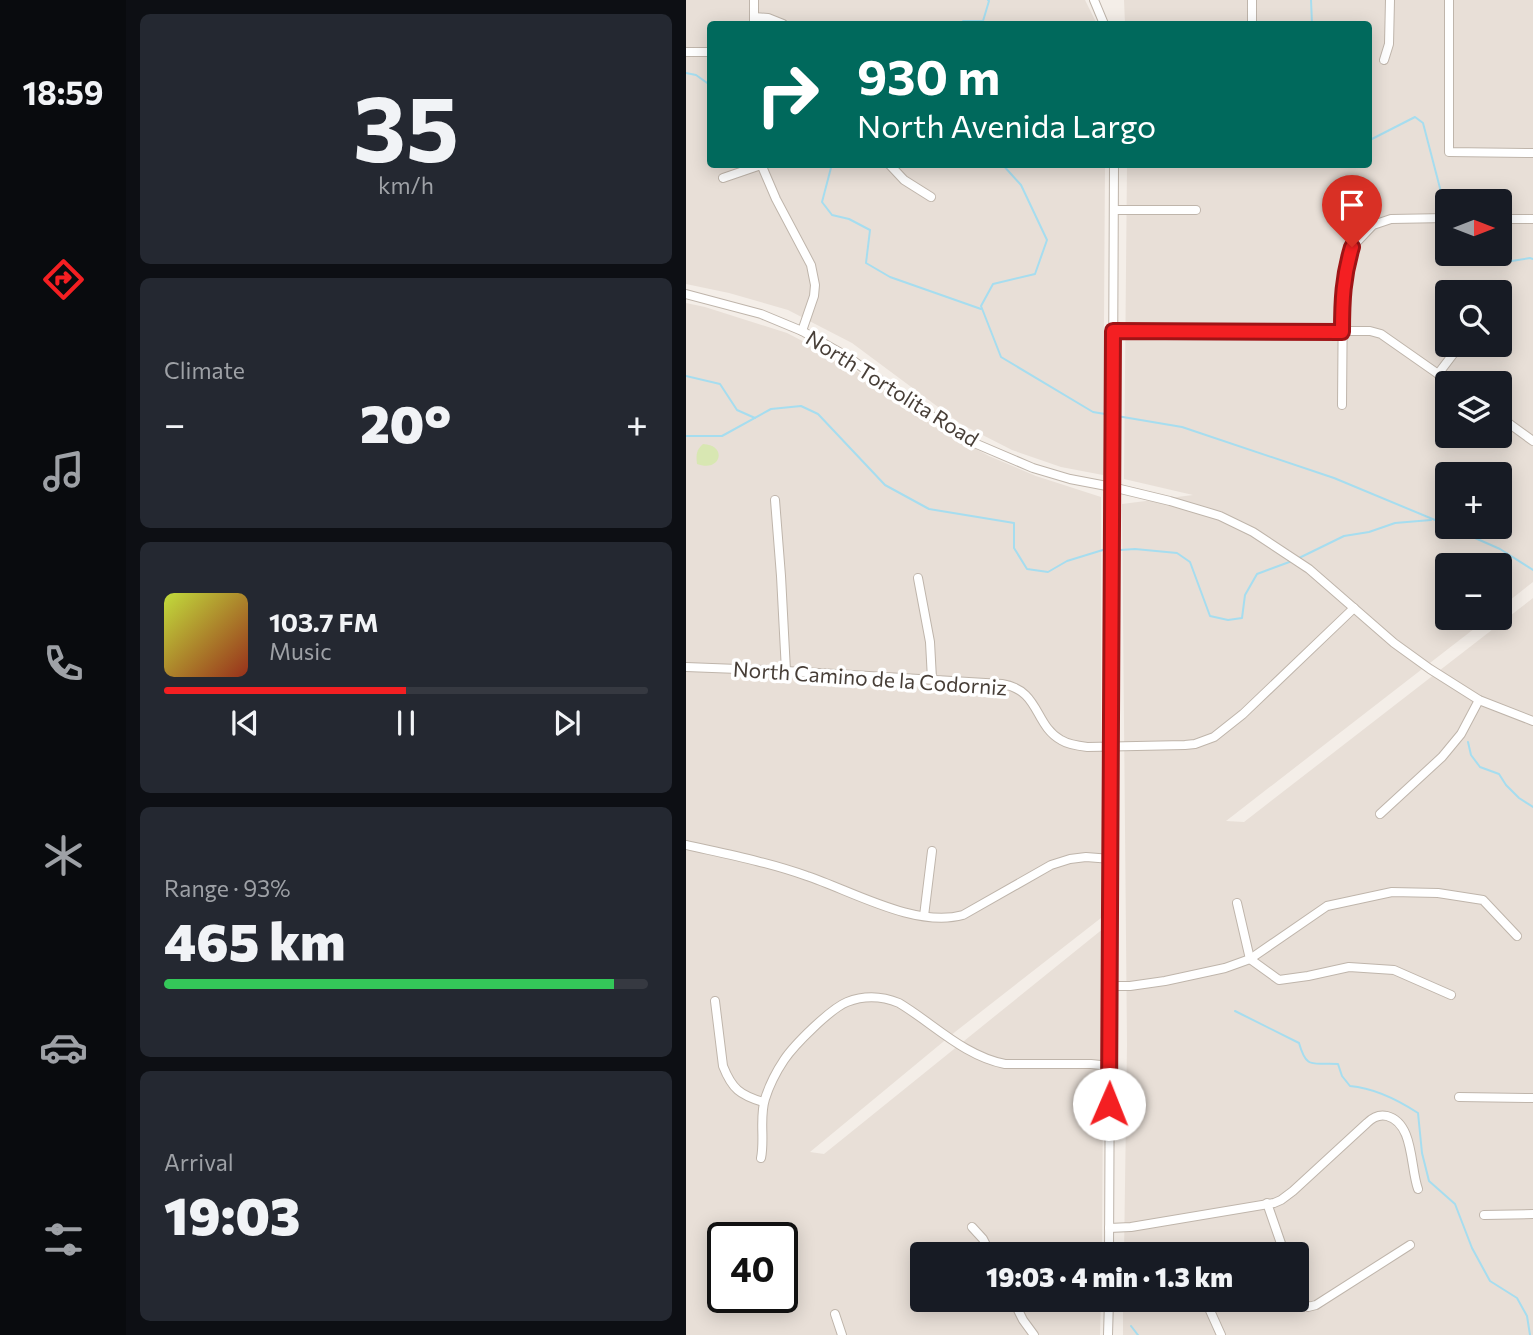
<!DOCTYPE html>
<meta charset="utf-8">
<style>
:root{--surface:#171b24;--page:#242831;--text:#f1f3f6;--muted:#9ea1a6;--line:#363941;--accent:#f41f22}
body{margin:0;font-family:Commissioner,sans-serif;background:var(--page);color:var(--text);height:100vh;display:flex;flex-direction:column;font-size:26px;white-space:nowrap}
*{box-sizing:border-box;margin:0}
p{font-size:23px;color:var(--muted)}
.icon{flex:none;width:38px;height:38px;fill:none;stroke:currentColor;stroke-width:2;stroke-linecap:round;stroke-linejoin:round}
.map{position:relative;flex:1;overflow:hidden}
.side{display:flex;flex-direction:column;gap:14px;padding:14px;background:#0d0f14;width:560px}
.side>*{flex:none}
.banner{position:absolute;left:21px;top:21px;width:665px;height:147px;border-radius:7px;box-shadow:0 4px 18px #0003;background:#00695c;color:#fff;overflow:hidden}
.needle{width:46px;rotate:90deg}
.tools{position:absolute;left:749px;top:189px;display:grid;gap:14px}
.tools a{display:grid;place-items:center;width:77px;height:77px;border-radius:7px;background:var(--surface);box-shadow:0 4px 18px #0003;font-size:35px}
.speed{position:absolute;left:21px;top:1222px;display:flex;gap:14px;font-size:35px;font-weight:700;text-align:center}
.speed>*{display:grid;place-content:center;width:91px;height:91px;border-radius:50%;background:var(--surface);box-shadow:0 4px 18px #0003;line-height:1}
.speed .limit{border:4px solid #111;border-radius:10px;background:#fff;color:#111}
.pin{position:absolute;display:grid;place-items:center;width:60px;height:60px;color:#fff;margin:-72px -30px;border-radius:50% 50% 50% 0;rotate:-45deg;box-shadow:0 0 7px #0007}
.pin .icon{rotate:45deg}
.me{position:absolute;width:77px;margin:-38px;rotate:1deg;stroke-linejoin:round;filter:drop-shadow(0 0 5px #0008)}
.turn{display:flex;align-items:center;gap:24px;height:147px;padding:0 35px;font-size:32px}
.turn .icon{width:91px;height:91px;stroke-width:2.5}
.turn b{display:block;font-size:49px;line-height:60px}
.big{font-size:52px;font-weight:800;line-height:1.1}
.side .widget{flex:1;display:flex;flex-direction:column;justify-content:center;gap:10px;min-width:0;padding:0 24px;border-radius:10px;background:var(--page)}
.side .dial{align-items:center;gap:0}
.dial b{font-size:91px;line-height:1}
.song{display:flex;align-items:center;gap:21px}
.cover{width:84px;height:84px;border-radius:10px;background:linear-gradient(135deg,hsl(70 70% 55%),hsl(10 70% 35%))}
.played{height:7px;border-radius:4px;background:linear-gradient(90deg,var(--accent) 50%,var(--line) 50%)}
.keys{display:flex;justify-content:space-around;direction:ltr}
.heat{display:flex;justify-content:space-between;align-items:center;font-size:38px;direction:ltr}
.charge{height:10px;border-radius:5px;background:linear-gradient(90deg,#34c759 93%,var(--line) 0)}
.trip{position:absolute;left:224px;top:1242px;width:399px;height:70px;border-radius:7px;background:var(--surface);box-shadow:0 4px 18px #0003;font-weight:800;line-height:70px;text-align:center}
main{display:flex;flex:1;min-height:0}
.dock{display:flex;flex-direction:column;width:126px;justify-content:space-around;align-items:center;background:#090b0e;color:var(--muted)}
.dock .icon{width:49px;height:49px}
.dock .current{color:var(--accent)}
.dock b{font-size:32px;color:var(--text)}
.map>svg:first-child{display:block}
.residential{fill:#e8dfd7;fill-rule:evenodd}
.green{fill:#d8e7b2}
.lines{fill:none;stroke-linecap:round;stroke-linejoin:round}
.stream{stroke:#a6ddef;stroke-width:2}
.minor-casing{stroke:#bfb5ab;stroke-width:10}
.minor{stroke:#fff;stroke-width:8}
.route-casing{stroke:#9f1416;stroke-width:18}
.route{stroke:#f41f22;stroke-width:12}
.labels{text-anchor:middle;stroke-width:7;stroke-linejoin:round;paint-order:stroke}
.street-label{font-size:21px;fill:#473e37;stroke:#fff}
</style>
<main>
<nav class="dock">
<b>18:59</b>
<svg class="icon current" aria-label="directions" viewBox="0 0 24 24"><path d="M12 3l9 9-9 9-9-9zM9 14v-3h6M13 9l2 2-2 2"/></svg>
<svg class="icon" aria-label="music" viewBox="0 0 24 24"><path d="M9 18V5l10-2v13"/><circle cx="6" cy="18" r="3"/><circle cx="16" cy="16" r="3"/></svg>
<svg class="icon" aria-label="phone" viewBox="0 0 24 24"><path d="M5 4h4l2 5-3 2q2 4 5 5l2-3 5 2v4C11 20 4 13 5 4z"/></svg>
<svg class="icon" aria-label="climate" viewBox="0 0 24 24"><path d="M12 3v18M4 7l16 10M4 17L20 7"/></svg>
<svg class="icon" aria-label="car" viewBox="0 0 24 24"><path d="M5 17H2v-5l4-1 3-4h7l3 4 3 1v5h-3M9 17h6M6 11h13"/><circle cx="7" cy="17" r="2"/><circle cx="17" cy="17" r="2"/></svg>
<svg class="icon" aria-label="filters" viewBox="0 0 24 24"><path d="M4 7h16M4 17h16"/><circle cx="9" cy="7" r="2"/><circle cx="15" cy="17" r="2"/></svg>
</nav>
<section class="side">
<div class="widget dial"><b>35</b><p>km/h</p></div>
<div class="widget"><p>Climate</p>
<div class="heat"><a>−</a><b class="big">20°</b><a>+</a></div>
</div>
<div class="widget">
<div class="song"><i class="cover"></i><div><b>103.7 FM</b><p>Music</p></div></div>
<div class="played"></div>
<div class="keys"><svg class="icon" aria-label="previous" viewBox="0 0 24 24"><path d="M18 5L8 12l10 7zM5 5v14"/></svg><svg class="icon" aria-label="pause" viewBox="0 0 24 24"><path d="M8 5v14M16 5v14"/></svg><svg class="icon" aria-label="next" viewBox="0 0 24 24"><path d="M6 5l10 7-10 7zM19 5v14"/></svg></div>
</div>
<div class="widget"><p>Range · 93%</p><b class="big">465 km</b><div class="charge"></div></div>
<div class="widget"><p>Arrival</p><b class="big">19:03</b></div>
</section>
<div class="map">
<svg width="847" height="1335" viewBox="0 0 847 1335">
<rect width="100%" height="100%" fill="#f4eee8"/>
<g class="residential">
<polygon points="0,0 399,0 411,24 24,24 24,164 419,165 417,475 375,467 326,450 275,424 166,343 102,310 43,293 0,284"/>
<path d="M438,0H847V582L814,608V565H761V618H802L540,821L558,822L847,598V1335H437V1300H611V1255H438L441,1045L436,504L507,495L438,479L441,165L682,164V24H439ZM761,201H814V254H761ZM761,292H814V345H761ZM761,383H814V436H761ZM761,474H814V527H761Z"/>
<path d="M0,303L19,307L101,333L159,363L249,427L303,456L350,476L415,497V918L269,1032L124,1152L138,1154L418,928L416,1255H236V1300H415L414,1335H0ZM37,1237H96V1297H37Z"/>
</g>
<path class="green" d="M17,444C42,445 35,473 11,464C10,455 10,450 17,444Z"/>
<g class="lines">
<g class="stream">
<polyline points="625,0 626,24"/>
<polyline points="275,24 277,21 297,21 303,1 302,0"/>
<polyline points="0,73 10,75 24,85"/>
<polyline points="682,141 729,117 737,123 761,215"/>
<polyline points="146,164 136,202 146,215 163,219 184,230 180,263 204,277 295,309"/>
<polyline points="316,164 335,185 361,240 349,274 307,284 295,306 315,357 407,412 425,415"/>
<polyline points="798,254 813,263 844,258 847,259"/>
<polyline points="0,376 34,384 51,410 69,418"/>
<polyline points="431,416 496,427 648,478 761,525"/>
<polyline points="0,436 36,436 85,409 115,406 132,414 199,485 243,509 328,523 328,548 341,569 362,572 381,561 420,549"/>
<polyline points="764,527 814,549 847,570"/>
<polyline points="434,550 449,549 491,553 504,562 524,616 542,620 556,618 559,595 571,574 606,561"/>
<polyline points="611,559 658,536 683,532 709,523 745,520"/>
<polyline points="782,742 785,755 794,767 813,774 820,785 833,798 847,807"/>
<path d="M549,1011L613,1043C621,1071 627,1062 652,1064L656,1076L664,1086C687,1088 712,1100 732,1113L736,1153L743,1181L769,1204L786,1248L804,1281L831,1298L841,1316L844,1335"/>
<polyline points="445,1326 452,1335"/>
</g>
<defs>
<g id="minor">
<polyline points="408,0 418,24"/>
<polyline points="763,0 763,152 847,153"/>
<polyline points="68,17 82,18 97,24"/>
<polyline points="68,24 68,0"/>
<polyline points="566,24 566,0"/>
<polyline points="0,52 24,52"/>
<polyline points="698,60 703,44 704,0"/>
<polyline points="75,164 90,199 125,265 129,285 128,296 116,331"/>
<polyline points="203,164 218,180 245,197"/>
<polyline points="37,178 75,165"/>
<polyline points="428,210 510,210"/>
<polyline points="814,219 847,219"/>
<polyline points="0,294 75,314 116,331 162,357 227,404 286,442 347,468 384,479 426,487 484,501 534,516 567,532 623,569 708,643 744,669 793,700 847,721"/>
<polyline points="427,331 684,331 695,334 765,383"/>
<polyline points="752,374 774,345"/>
<polyline points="656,405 657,287 660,267 666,247 687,225 705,219 761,218"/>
<polyline points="814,417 847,441"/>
<polyline points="89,500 95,576 100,671"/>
<polyline points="232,578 244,642 246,679"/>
<path d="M0,667L100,671L316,684C354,690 348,725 375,740C383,745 393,746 402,747L499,745L509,744L528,737L557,714L668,608"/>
<polyline points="694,814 756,757 775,734 793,700"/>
<path d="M0,845C40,854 82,862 121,876C166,891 229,928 277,915L365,865L384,859L400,857L425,859"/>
<polyline points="551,903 564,959 593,980 622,976 663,967 708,970 765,995"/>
<polyline points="238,916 246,851"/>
<polyline points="424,986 444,986 479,981 539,968 564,959 641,906 706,892 752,893 797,900 831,936"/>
<path d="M29,1001L37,1066C46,1089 54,1095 77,1102"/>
<polyline points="773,1097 847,1098"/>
<path d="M75,1158C79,1139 73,1118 79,1099C83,1086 90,1072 98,1060C108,1045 144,1009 161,1002C179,995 196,996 213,1003C248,1024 278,1056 319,1064H405L424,1066"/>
<polyline points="581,1203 599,1255"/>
<polyline points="798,1215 847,1214"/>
<polyline points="286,1227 297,1239 305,1255"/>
<path d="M423,1228L445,1227L588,1203L595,1200L607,1191L681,1123C686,1118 693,1114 701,1116C728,1123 724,1167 732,1189"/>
<polyline points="423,1255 428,164"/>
<polyline points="611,1287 614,1298 622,1307 630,1305 724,1245"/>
<polyline points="327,1300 337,1320 348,1335"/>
<polyline points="517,1300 522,1306 535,1335"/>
<polyline points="149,1314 156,1335"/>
<polyline points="422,1335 423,1300"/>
</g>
</defs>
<use href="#minor" class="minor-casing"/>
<use href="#minor" class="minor"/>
</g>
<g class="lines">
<defs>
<path id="route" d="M423,1104L427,331L656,332C656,301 657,277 666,247"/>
</defs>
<use href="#route" class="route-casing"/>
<use href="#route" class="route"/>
</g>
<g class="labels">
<g class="street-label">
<text transform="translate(206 389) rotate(32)" y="7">North Tortolita Road</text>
<text transform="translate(184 679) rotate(4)" y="7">North Camino de la Codorniz</text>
</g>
</g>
</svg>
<div class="tools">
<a><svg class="needle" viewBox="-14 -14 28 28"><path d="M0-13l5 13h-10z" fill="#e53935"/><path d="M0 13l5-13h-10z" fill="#9ea1a6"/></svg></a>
<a><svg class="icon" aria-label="search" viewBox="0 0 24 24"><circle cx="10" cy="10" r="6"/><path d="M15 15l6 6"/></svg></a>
<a><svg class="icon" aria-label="layers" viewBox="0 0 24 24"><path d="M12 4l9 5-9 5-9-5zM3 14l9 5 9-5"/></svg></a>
<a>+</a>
<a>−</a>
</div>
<div class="speed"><div class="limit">40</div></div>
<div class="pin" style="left:666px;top:247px;background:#d93025"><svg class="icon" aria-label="arrive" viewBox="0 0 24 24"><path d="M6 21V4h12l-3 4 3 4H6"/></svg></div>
<svg class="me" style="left:423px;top:1104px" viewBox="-20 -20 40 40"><circle r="19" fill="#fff"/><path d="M0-13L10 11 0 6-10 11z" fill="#f41f22"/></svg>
<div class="trip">19:03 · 4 min · 1.3 km</div>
<div class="banner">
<div class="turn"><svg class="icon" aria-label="right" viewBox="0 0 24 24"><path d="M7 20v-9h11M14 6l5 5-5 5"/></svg><div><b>930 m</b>North Avenida Largo</div></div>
</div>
</div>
</main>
